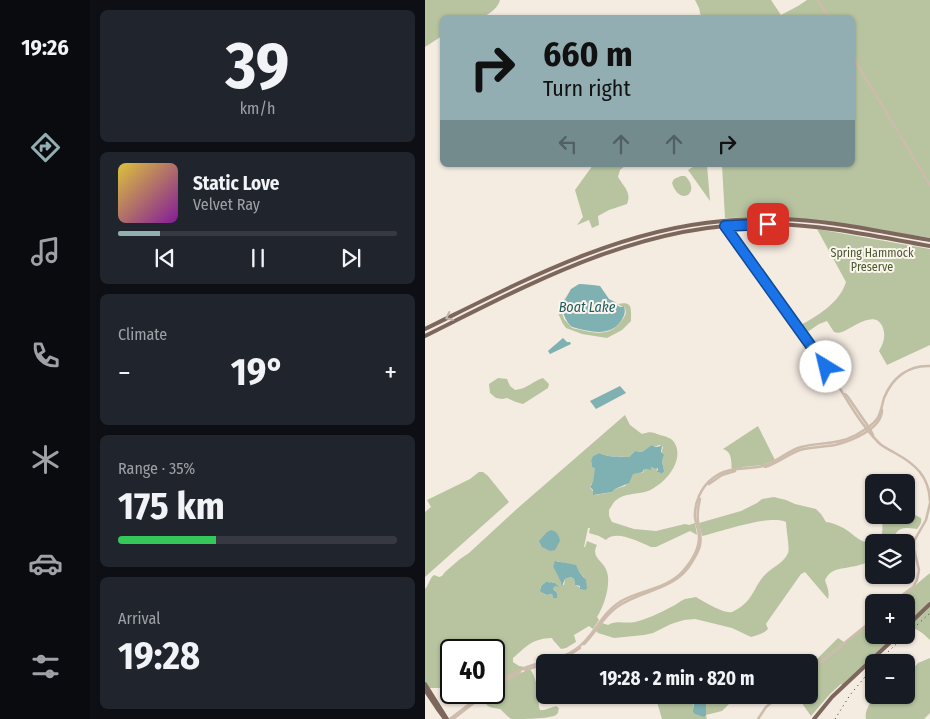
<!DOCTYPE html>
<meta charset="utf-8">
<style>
:root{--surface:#171b24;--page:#20242c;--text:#f1f3f6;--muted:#9ea1a6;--line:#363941;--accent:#92aeb2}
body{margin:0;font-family:"Fira Sans Condensed",sans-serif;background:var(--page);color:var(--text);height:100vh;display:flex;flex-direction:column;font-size:19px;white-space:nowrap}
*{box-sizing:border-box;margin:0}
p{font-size:16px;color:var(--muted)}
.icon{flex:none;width:28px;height:28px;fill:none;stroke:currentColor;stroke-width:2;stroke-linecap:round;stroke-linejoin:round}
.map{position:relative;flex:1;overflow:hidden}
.side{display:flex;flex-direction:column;gap:10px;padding:10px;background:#0d0f14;width:335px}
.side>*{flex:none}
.guide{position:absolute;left:15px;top:15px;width:415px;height:152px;border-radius:8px;box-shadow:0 1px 4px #0004;background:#92aeb2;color:#111;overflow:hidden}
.fabs{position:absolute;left:440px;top:474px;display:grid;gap:10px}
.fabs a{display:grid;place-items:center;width:50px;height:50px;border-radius:8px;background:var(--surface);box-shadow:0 1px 4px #0004;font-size:25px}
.speed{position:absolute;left:15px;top:639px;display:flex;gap:10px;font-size:25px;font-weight:700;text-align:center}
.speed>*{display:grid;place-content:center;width:65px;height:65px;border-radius:50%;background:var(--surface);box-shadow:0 1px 4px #0004;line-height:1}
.speed .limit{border:2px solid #111;border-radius:8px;background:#fff;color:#111}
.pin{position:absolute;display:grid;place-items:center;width:42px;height:42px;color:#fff;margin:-21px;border-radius:10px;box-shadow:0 2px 8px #0006}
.me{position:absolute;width:55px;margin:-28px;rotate:324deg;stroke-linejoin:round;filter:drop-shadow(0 0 4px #0008)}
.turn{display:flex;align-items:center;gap:18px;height:105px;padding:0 20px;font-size:22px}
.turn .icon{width:65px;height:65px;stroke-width:2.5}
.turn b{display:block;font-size:35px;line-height:42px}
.lanes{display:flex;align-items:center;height:48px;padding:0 20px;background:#0003;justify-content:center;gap:25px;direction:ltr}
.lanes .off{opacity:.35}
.big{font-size:38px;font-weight:700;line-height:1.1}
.side .widget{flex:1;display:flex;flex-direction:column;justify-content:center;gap:8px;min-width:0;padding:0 18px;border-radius:8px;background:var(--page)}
.side .dial{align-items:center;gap:0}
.dial b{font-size:65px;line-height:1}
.song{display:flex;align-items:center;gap:15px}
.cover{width:60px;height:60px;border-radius:8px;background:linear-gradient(135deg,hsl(50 70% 55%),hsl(290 70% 35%))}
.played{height:5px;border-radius:2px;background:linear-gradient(90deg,var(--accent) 15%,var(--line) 15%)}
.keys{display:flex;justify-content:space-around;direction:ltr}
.heat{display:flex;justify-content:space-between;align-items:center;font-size:28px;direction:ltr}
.charge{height:8px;border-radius:4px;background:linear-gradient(90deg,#34c759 35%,var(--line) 0)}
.trip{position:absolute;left:111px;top:654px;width:282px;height:50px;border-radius:8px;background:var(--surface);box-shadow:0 1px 4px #0004;font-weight:700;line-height:50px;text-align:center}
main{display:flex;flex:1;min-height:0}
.dock{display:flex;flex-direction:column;width:90px;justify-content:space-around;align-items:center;background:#090b0e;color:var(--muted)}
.dock .icon{width:35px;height:35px}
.dock .on{color:var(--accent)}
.dock b{font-size:22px;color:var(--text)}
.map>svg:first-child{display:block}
.green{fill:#b8c4a0;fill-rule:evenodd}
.water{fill:#7fb0b2}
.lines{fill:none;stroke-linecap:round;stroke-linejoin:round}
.tertiary{stroke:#cdbbac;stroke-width:2.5}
.primary{stroke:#7d675c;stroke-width:4}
.rail{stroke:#3b302b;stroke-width:1;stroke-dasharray:1 4;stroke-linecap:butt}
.oneway{stroke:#c2b5ac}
.route-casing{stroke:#114b97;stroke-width:12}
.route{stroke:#1a73e8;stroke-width:9}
.labels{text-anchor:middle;stroke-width:4;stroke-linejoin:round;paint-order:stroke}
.park-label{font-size:12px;fill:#4a5a2e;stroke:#fbf5ee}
.water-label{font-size:14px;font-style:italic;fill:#1f5a5e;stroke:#fbf5ee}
</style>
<main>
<nav class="dock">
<b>19:26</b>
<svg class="icon on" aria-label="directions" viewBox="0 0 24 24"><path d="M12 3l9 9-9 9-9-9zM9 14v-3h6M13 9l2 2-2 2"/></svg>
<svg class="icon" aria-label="music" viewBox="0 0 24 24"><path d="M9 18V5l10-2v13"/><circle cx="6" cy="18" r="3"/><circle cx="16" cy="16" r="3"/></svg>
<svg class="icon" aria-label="phone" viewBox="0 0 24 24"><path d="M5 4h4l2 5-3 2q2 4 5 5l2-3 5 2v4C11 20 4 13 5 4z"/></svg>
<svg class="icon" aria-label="climate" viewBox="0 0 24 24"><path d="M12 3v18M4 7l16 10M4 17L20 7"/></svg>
<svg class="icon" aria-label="car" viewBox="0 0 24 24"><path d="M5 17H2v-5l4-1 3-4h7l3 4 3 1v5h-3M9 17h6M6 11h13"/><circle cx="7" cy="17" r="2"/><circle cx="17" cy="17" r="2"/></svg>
<svg class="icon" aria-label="filters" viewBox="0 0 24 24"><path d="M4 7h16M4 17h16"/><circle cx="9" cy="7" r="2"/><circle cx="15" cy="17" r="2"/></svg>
</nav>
<section class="side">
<div class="widget dial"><b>39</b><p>km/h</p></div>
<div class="widget">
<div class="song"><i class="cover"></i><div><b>Static Love</b><p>Velvet Ray</p></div></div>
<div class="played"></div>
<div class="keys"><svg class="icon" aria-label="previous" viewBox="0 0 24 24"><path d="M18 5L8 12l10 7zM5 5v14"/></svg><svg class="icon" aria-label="pause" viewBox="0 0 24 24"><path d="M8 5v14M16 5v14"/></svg><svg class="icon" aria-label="next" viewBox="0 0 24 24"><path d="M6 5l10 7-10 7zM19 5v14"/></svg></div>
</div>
<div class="widget"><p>Climate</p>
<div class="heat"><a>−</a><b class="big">19°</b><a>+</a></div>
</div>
<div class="widget"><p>Range · 35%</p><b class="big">175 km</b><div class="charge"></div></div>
<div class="widget"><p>Arrival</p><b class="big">19:28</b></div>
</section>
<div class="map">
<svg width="505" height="719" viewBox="0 0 505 719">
<rect width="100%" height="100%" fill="#f4ebe1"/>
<g class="green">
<path d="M0,0H75C73,8 63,16 54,18C44,19 29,18 18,18L17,36L0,47Z"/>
<polygon points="270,0 346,0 356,15 373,6 382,0 505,0 505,238 414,223 369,218 349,217 300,218 297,165 428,165 428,18 276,17 274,8"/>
<path d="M168,165H201L195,170L193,177C199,187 207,193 202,204L184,210L173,216L174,225L167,228L164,220L152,225L158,217L150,190Z"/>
<polygon points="271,165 282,165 285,201 263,170"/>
<path d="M256,176H260C277,192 255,208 247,183L249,179Z"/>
<path d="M392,229L505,249V345L462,365L454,351C458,344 461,337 458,328C451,308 428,328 417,332C413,333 413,333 409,332L402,321L394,324L378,335L372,327C391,317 415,303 421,282Z"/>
<path d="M145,291L135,307L139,319L147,328C165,332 185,339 197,320C201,315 202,312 199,306H196L193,304C208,301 206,309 206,321L197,330L182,338L157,334L141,328L138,324L133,313L138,301Z"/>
<path d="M73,378L82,379L85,386L90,390C102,389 108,381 118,378L124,384L123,388L98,404L91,402L82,398L77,399L71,398L65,393L64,384Z"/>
<path d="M200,415L205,425L217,434C226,431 227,432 235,435C240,436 246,438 249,442C259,457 245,477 233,485C230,487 226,490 223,491C212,495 200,492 190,501C188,503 186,507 184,510V516L187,522L209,529L231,531L260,524L264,525L270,523L272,535L265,531L231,547H226C215,542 190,529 181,540L174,536L164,533L165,528H163L159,547H160L162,541L172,545C165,558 179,561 182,572C186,585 179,606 172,617L174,620L168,629L164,626L149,635L151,642L141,648L136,649L128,640L127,638C107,639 103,645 88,658V662L94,666L100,667L75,681V676H69V650H26V688H4L0,682V589C4,585 4,579 9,575L14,577L17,576L20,572L35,559L44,553L94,507ZM228,445L229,447L234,445L238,447C235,455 238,464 239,472L236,474L234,472H231L233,468L230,469L226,467L225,468L226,470L219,469L218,473L214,471L207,474L204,481L200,486L190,489L187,492L170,495C168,492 168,490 165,488L166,484L168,483L170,476V469L167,467L166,460L168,456L174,453C184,458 194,456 204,457L210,451L217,452ZM132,561L152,567L155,573L159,577L161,590L150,585L149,579L146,577L140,579L139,585L136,584C136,580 131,571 128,567ZM122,581L125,583L128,582L132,585L130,586L128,589L132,593V598H128L127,594L120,595L115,589L116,586Z"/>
<path d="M333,426L350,460L338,465L318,467L307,472C306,463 308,452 298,449Z"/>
<polygon points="54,472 58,472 63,476 84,502 0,577 0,512 6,507 2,500 45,479"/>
<path d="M349,497L361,500L370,504L391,509L396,514L401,522C410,523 420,528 427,534C431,537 435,541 441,542C447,543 456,540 457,533C458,528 457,522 457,517L459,515H490L496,518C497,523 495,525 492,529C474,527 475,527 465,542H449V560C441,563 433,566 425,567C412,570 407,568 400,580C402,587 405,592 403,599L380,572L376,574L345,618L341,624L343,629C338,634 332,635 326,637L307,628L270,619L259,620L246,624L228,633L219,635L189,638L173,633L171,631L177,623L183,625C192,620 200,624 210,622C222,619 235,613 246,607C251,605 255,601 260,599C263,598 268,598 271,597C279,602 299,614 307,612C310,611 312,609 314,608C330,598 330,582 343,572C350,566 359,562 363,553C365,550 361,528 361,522C345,514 295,532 277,536L274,523L316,511L332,503L337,499Z"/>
<polygon points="505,573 505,603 481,626 481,602 470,602"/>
<path d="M505,606V640C498,633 492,627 481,628Z"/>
<polygon points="449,620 449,635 470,635 418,686 416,684 405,694 386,716 371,695 385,695 385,672"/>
<polygon points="413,638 419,642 385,670 385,666"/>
<path d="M505,658V713L499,719H441C439,711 446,700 452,695H481V671H486L493,663Z"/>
<path d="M105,669C111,677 112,687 114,697C114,702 113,705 115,710H119L131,706L134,708C133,711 134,713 131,715C126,719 93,719 87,719C83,718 79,712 75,709C71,708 66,708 63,706C56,701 61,693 69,692V689L91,675Z"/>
<polygon points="230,695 270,695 268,707 281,715 281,695 317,695 313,703 305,703 297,711 281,715 282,719 237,719"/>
</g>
<g class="water">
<path d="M154,284C161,284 168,285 175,286L184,299L190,302L193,306L196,307L199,306C201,313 199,316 196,321C185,338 163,331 147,327C141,322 139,315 136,307L146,289Z"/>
<polygon points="138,338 142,342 145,342 146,344 125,354 123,351 124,350"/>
<polygon points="195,386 201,393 171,409 165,401"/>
<path d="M227,445L230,447L237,446L236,452L239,455C235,461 239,466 239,472L236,474L234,472H231L233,470V468L230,469L226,467V470L219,469L217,473V472L208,474L204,483L190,489L187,492L168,495V490L165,487L168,482L170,469L167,467L166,460L168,456L174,453C184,458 193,456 204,457L210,451L217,452Z"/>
<path d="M126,530C132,531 134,536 135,541L130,550L125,551L117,547L114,541L122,532Z"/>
<path d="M130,561L151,565L155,573L161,580L162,588L161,590L155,589V586L150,585L149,579L146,577L140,579L137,586C135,580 132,573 128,567Z"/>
<polygon points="122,581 125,583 126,582 130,583 134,587 130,586 128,589 132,593 132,598 128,598 127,594 121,595 115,591 116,586"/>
<polygon points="270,695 281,695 281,715 279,717 270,714 268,712"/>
</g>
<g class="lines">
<g class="tertiary">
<polyline points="393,0 404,18"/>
<polyline points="428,57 505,185"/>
<path d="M296,221L411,382C423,402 437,426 454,443C458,447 465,450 470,453C490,464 504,476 505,501"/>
<polyline points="420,394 423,397 445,429 448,435"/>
<path d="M340,467C353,463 363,454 375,450C387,447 399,447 410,445C426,441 457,429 457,410"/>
<polyline points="284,484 297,475 310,471"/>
<polyline points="468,602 488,587 492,580 494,570 489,549 489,541 501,520 505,503"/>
<path d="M159,644C171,632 179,616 192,607C217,589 250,591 267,562C270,557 274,551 275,545C277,537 274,530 273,522C272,514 273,507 275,499"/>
<polyline points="124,662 143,656 155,648"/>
<polyline points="100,670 120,664"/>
<polyline points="385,671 449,619"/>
<path d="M69,686C79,679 90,672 102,667C118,661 137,660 151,649C170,636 176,612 198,600C217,590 243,588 258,571C266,562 274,549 274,537C274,530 271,524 270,518C269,503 276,487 288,478C303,466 321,470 338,466C352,462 362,451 376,447C395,442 412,445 431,435C438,431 447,426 452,419C456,413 457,405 459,398C467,378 483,365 505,366"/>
<polyline points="69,688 95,672"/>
<polyline points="25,719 60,692"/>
<polyline points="28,719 63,692"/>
<polyline points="333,719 341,707 356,695"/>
</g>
<g class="primary">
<path d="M0,329C94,283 191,230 298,221C317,219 336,219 355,219C405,220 455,232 505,240"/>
<path d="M0,336C110,281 220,221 347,224C400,225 453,237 505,246"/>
<polyline points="481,627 505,604"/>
<polyline points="0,684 22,719"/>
<polyline points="0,690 12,708 20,719"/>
<polyline points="389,719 407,697 473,635"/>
</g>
<g class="rail">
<polyline points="452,662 505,613"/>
<polyline points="410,719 425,695 449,666"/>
</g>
</g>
<defs><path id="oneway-chevron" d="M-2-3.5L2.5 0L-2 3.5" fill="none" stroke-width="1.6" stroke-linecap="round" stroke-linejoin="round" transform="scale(1.25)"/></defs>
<use class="oneway" href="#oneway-chevron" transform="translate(24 317) rotate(154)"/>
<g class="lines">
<defs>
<polyline id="route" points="343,224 300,226 401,367"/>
</defs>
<use href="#route" class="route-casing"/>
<use href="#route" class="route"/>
</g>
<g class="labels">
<g class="park-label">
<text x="447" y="257">Spring Hammock<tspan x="447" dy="14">Preserve</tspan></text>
</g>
<g class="water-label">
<text x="162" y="312">Boat Lake</text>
</g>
</g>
</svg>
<div class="fabs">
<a><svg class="icon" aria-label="search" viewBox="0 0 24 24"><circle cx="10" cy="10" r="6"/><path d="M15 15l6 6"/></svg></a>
<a><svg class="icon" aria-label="layers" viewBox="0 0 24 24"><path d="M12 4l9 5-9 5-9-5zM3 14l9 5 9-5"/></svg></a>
<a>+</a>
<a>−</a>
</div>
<div class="speed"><div class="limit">40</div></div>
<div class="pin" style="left:343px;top:224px;background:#d93025"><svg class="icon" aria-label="arrive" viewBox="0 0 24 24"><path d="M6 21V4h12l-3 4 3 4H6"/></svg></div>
<svg class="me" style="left:401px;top:367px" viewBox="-20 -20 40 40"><circle r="19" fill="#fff"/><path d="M0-13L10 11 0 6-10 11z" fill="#1a73e8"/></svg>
<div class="trip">19:28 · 2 min · 820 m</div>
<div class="guide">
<div class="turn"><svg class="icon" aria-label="right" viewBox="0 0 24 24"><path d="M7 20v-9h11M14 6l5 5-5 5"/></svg><div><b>660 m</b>Turn right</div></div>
<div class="lanes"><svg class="icon off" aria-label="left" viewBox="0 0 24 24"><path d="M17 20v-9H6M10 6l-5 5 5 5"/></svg><svg class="icon off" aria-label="ahead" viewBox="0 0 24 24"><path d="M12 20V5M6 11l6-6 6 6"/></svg><svg class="icon off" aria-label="ahead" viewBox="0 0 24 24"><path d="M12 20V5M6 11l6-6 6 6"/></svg><svg class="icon" aria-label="right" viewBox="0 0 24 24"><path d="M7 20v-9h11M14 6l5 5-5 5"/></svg></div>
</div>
</div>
</main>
